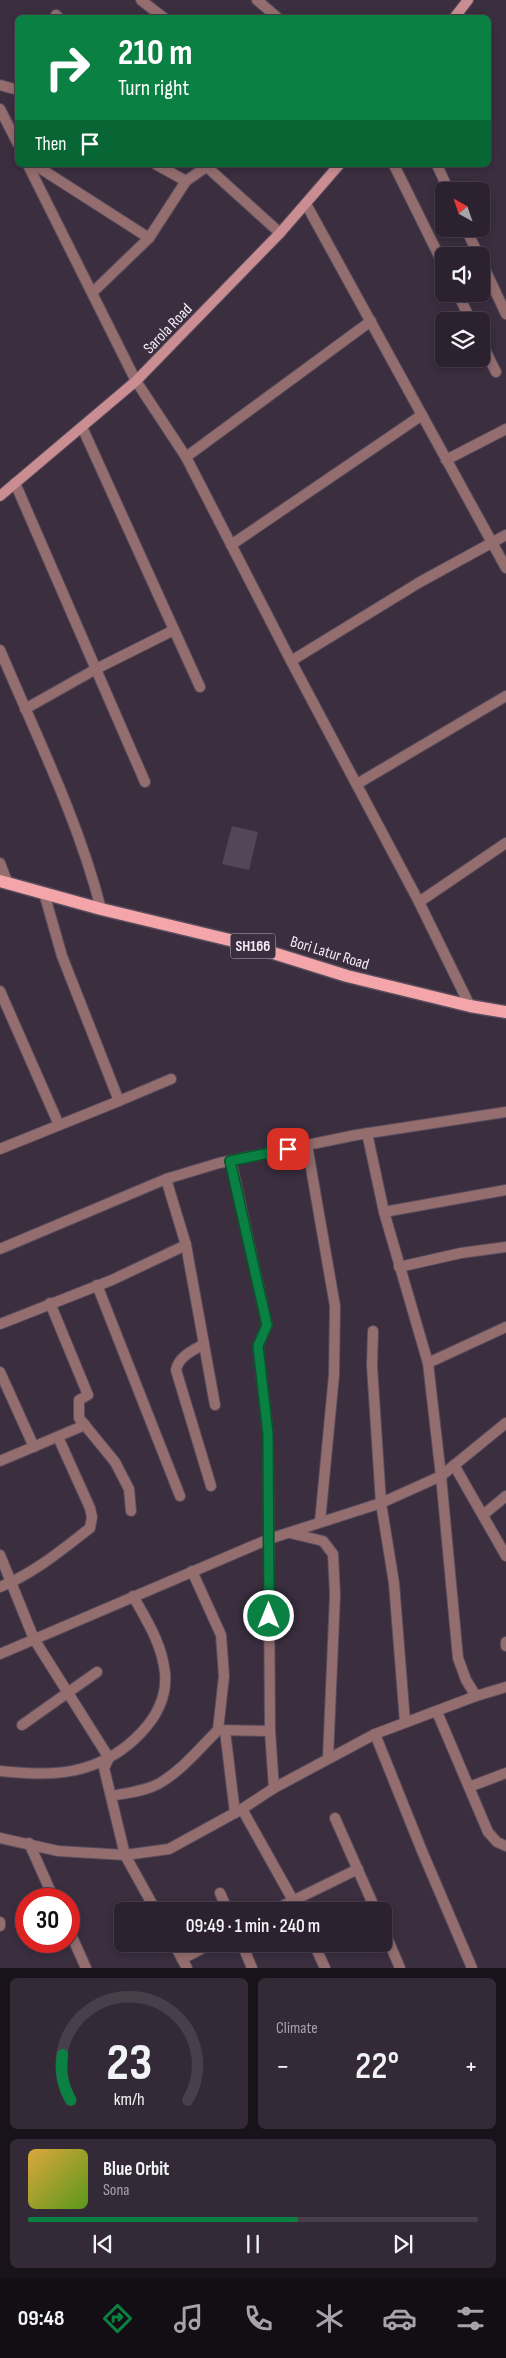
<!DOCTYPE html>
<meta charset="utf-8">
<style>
:root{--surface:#2c222f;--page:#342a37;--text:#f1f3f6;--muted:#a6a4aa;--line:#483f4b;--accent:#0b8043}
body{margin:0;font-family:"Sofia Sans Condensed",sans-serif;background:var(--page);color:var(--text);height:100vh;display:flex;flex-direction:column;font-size:19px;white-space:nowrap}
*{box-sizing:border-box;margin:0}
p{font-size:16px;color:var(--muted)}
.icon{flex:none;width:28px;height:28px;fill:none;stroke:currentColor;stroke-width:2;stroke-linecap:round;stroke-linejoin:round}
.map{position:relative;height:1968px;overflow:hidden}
.side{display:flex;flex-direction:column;gap:10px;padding:10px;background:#18131a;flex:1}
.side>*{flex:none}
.banner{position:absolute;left:15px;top:15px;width:476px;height:152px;border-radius:8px;box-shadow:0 2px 8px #0003,0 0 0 1px var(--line);background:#0b8043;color:#fff;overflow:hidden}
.needle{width:32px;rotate:320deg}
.fabs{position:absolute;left:435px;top:182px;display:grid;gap:10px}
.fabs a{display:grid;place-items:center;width:55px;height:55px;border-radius:8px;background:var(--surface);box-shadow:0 2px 8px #0003,0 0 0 1px var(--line);font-size:25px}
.speed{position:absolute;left:15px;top:1888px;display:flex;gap:10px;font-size:25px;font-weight:700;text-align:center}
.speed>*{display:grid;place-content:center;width:65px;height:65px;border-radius:50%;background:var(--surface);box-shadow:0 2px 8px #0003,0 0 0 1px var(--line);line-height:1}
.speed .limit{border:8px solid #d22;background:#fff;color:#111}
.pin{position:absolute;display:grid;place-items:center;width:42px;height:42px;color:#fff;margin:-21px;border-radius:10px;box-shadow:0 2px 8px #0006}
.me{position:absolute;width:55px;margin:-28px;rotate:0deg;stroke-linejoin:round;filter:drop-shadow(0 0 4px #0008)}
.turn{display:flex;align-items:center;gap:18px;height:105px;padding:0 20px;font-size:22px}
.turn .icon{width:65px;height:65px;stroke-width:2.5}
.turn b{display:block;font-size:35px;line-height:42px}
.then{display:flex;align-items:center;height:48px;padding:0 20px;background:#0003;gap:10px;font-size:19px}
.big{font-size:38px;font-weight:600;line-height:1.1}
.side .widget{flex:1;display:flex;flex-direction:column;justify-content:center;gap:8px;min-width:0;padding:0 18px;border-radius:8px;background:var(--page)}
.side .dial{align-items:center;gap:0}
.dial svg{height:130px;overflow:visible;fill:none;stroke:var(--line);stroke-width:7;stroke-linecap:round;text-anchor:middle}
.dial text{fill:var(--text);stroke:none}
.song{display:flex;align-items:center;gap:15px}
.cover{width:60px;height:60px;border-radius:8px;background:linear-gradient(135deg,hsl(40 70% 55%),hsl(90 70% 35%))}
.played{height:5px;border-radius:2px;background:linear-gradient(90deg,var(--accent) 60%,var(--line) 60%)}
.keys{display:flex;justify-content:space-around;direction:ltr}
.heat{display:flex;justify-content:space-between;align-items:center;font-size:28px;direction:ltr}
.side .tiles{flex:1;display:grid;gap:10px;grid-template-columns:1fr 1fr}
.widget:last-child{grid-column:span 2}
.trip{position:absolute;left:114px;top:1902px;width:278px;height:50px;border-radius:8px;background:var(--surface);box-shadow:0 2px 8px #0003,0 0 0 1px var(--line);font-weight:600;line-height:50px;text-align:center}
.tab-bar{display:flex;height:80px;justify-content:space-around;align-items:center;background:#120e13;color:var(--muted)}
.tab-bar .icon{width:35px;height:35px}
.tab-bar .active{color:var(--accent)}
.tab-bar b{font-size:22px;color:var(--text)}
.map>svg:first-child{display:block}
.building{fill:#534658}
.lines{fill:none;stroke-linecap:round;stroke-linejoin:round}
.minor-casing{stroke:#584c5c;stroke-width:12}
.secondary-casing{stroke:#584c5c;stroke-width:12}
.primary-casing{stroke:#584c5c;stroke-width:15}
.minor{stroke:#946d6f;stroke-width:10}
.secondary{stroke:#ca8d91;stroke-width:10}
.primary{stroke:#f3a5aa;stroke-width:12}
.route-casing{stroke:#07532c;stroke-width:12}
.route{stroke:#0b8043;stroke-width:9}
.labels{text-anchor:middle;stroke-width:5;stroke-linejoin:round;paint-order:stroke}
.shield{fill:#3a2e3f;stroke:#bcb2bf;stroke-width:1}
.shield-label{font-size:15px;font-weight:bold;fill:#f3ebf6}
.street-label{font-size:16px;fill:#f3ebf6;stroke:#3a2e3f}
</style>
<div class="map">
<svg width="506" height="1968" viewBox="0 0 506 1968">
<rect width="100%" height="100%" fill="#3a2e3f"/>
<polygon class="building" points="232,826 258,832 249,870 222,864"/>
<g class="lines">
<defs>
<g id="minor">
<polyline points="141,0 164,18"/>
<polyline points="257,0 278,18"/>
<polyline points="56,15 59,18"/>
<polyline points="0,85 18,90"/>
<polyline points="0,109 18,144"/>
<polyline points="28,165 136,381 186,457 291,661 419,902 470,1006"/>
<polyline points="35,165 149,238"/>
<polyline points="157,165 186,181 209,165"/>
<polyline points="394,165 444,266"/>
<polyline points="437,165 449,191"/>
<polyline points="207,167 280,233"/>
<polyline points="306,204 506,568"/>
<polyline points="466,229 479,256"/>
<polyline points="481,261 506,314"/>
<polyline points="93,292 149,238 186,181"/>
<polyline points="458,294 471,321"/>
<polyline points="481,342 496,372"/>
<polyline points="82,427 200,687"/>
<polyline points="186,457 371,321"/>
<polyline points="446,460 506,429"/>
<polyline points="15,483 145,782"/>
<polyline points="231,545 422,415"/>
<path d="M0,650C36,735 78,819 101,909"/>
<polyline points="291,661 420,582 506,535"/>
<polyline points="25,709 96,669 174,630"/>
<polyline points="357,784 506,696"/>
<polyline points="0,863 8,884"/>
<polyline points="419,902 506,843"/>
<polyline points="0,991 59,1125"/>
<polyline points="119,1101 171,1079"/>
<polyline points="367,1133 384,1212 428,1363 441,1476 458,1658 466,1680 476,1696"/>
<polyline points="307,1145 335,1306 334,1375 320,1522"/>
<polyline points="0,1149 119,1101 62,956 44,893"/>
<polyline points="166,1179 186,1245 215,1405"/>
<polyline points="384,1212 506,1190"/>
<polyline points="0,1249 166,1179 219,1163 356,1135 506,1112"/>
<polyline points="399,1267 461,1253 506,1247"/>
<polyline points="97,1285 180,1496"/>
<polyline points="50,1303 88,1395 79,1400 79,1418 115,1462 129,1489 131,1511"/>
<polyline points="0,1324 112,1280 186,1245"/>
<polyline points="373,1331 372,1366 381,1503 394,1583 405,1722"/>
<path d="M204,1344C192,1351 179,1356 176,1370L211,1486"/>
<polyline points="428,1363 506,1327"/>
<polyline points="0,1372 34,1447"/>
<polyline points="0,1461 85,1425"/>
<polyline points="454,1465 506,1556"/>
<polyline points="483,1515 506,1496"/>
<polyline points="290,1533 323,1541 333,1554 335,1595 328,1758"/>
<polyline points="0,1555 34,1639 109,1758 104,1768 125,1855 156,1911"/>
<polyline points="192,1571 221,1635 224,1676 218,1730 270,1731 268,1434 258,1346 267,1325 231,1161"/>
<path d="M0,1587C33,1574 63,1549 90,1528L92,1517L90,1508L58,1437"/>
<polyline points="506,1642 506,1646"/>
<polyline points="0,1654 269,1539 381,1503 441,1476 506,1423"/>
<polyline points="437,1712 488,1832 497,1842 506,1846"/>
<polyline points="22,1725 97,1672"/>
<polyline points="225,1731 235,1813"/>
<polyline points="270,1731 274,1788"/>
<polyline points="375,1734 422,1851 472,1968"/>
<path d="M0,1771C26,1774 58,1776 84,1768C124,1756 169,1718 165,1673C162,1644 147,1621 133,1596"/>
<polyline points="469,1787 506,1773"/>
<path d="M111,1796C127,1793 146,1791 160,1783C182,1770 200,1748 218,1730"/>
<polyline points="242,1809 299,1911"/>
<polyline points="335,1818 376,1911"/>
<polyline points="0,1838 58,1851 125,1855 169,1849 242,1809 274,1788 375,1734 476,1696 506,1687"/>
<polyline points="29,1843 54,1899"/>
<polyline points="220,1893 228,1911"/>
<polyline points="272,1911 358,1869"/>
<polyline points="0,1922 0,1926"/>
<polyline points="382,1926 400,1968"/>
<polyline points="69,1930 86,1968"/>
<polyline points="174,1944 187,1968"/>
<polyline points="242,1944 252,1968"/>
<polyline points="314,1944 325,1968"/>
<polyline points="182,1959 211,1944"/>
</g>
<g id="secondary">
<polyline points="454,18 468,0"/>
<polyline points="0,496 136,381 280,233 339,165"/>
</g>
<polyline id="primary" points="0,881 101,909 238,942 347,976 470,1006 506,1012"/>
</defs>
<use href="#minor" class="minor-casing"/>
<use href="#secondary" class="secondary-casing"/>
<use href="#primary" class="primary-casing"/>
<use href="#minor" class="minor"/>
<use href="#secondary" class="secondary"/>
<use href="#primary" class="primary"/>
</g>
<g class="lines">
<defs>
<polyline id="route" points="269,1616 268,1434 258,1346 267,1325 230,1161 288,1149"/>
</defs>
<use href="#route" class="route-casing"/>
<use href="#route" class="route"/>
</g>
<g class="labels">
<rect class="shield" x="230.5" y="933.5" width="45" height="25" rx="4"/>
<g class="shield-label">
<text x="253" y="951">SH166</text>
</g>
<g class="street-label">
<text transform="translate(167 328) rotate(-46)" y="6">Sarola Road</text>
<text transform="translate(330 952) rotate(17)" y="6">Bori Latur Road</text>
</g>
</g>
</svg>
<div class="fabs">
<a><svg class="needle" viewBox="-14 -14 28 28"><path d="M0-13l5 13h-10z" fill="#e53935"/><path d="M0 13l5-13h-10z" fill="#a6a4aa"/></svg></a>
<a><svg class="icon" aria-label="sound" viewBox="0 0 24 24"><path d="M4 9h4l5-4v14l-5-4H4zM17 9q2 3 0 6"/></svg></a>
<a><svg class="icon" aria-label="layers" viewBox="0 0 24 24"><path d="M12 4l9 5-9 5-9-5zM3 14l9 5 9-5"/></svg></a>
</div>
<div class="speed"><div class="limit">30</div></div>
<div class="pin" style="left:288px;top:1149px;background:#d93025"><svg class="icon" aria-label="arrive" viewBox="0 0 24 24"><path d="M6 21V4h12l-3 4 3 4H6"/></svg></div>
<svg class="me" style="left:269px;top:1616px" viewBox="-20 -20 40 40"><circle r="17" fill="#0b8043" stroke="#fff" stroke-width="3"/><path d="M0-11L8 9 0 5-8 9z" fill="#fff"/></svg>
<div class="trip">09:49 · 1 min · 240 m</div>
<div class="banner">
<div class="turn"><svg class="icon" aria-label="right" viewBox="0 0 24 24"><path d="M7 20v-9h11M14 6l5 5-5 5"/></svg><div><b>210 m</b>Turn right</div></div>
<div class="then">Then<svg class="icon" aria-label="arrive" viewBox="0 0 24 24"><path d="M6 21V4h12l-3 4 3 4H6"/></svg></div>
</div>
</div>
<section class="side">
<div class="tiles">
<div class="widget dial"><svg viewBox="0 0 100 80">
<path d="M14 69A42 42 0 1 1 86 69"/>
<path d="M14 69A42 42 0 0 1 9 41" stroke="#0b8043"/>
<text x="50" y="56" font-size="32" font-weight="700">23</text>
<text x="50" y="72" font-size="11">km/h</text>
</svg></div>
<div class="widget"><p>Climate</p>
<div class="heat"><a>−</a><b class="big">22°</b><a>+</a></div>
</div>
<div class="widget">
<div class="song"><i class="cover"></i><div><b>Blue Orbit</b><p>Sona</p></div></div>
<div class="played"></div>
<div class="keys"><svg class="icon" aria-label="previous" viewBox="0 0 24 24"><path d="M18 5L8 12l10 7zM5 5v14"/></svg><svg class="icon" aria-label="pause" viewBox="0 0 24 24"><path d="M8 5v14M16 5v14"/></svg><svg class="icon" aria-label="next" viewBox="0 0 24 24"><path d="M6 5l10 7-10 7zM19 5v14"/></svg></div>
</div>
</div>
</section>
<nav class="tab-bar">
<b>09:48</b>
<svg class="icon active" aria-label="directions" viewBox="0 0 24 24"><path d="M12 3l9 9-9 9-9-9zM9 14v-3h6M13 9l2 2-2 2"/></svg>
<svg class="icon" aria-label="music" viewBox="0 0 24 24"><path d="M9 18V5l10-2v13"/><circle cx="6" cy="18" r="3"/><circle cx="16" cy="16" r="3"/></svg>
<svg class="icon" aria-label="phone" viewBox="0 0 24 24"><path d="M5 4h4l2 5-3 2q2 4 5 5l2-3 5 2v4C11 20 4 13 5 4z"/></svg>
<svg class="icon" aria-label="climate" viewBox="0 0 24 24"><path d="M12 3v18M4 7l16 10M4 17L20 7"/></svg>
<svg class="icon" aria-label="car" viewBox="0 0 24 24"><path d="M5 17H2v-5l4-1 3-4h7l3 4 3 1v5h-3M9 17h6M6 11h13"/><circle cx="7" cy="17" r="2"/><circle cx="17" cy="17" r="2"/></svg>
<svg class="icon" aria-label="filters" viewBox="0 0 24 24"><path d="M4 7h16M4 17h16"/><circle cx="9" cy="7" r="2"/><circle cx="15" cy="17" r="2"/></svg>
</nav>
